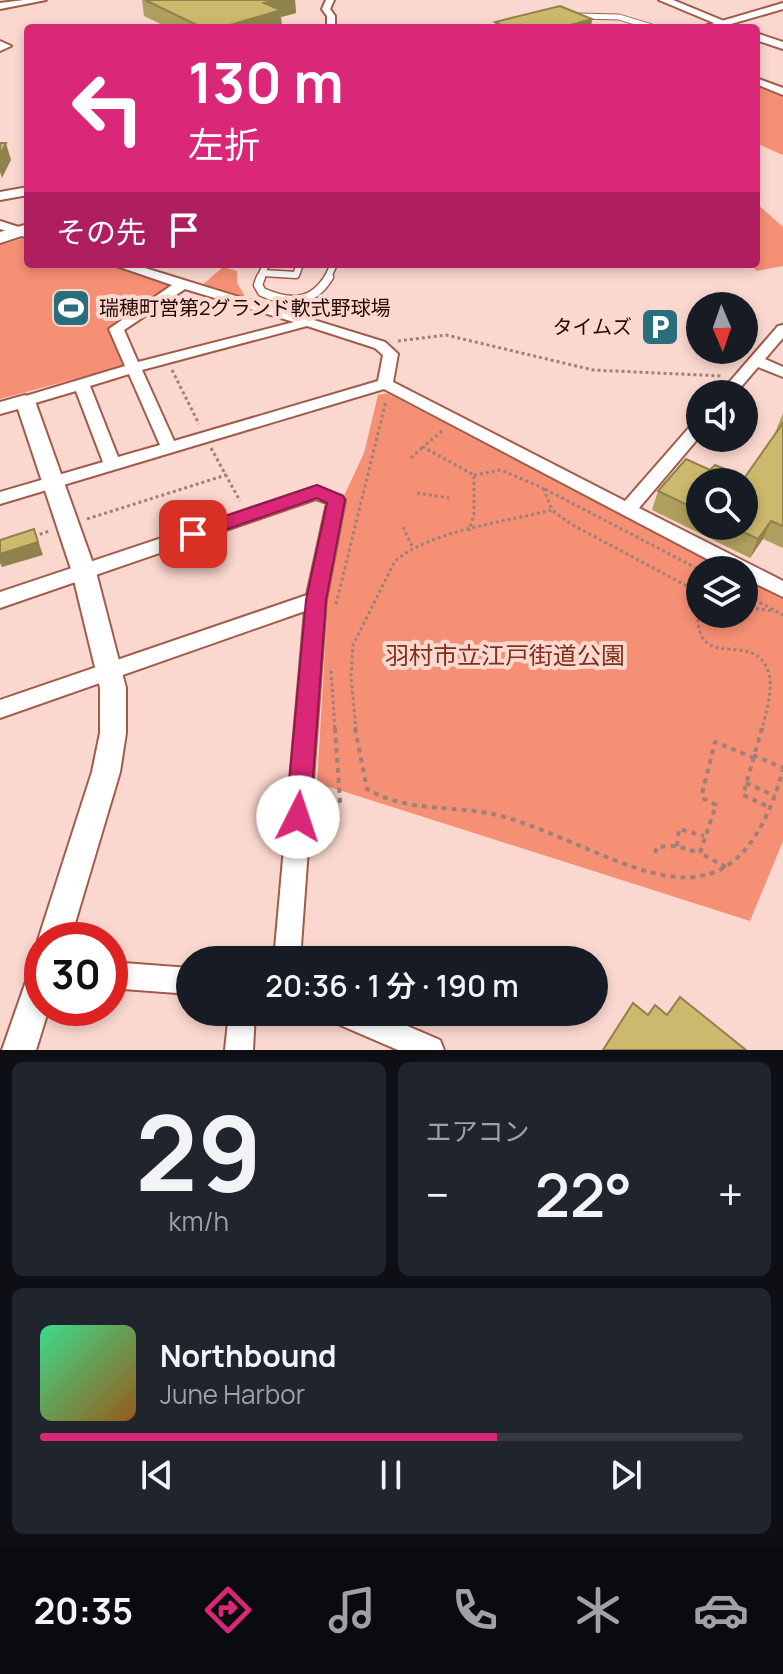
<!DOCTYPE html>
<html lang="ja">
<meta charset="utf-8">
<style>
:root{--surface:#171b24;--page:#20242c;--text:#f1f3f6;--muted:#9ea1a6;--line:#363941;--accent:#db2777}
body{margin:0;font-family:Manrope,"Noto Sans JP",sans-serif;background:var(--page);color:var(--text);height:100vh;display:flex;flex-direction:column;font-size:30px;white-space:nowrap}
*{box-sizing:border-box;margin:0}
p{font-size:26px;color:var(--muted)}
.icon{flex:none;width:44px;height:44px;fill:none;stroke:currentColor;stroke-width:2;stroke-linecap:round;stroke-linejoin:round}
.map{position:relative;height:1050px;overflow:hidden}
.details{display:flex;flex-direction:column;gap:12px;padding:12px;background:#0d0f14;flex:1}
.details>*{flex:none}
.guide{position:absolute;left:24px;top:24px;width:736px;height:244px;border-radius:8px;box-shadow:0 4px 12px #0003;background:#db2777;color:#fff;overflow:hidden}
.needle{width:52px;rotate:178deg}
.tools{position:absolute;left:686px;top:292px;display:grid;gap:16px}
.tools a{display:grid;place-items:center;width:72px;height:72px;border-radius:50%;background:var(--surface);box-shadow:0 4px 12px #0003;font-size:40px}
.speed{position:absolute;left:24px;top:922px;display:flex;gap:16px;font-size:40px;font-weight:700;text-align:center}
.speed>*{display:grid;place-content:center;width:104px;height:104px;border-radius:50%;background:var(--surface);box-shadow:0 4px 12px #0003;line-height:1}
.speed .limit{border:12px solid #d22;background:#fff;color:#111}
.pin{position:absolute;display:grid;place-items:center;width:68px;height:68px;color:#fff;margin:-34px;border-radius:16px;box-shadow:0 4px 12px #0006}
.me{position:absolute;width:88px;margin:-44px;rotate:4deg;stroke-linejoin:round;filter:drop-shadow(0 0 6px #0008)}
.turn{display:flex;align-items:center;gap:28px;height:168px;padding:0 32px;font-size:36px}
.turn .icon{width:104px;height:104px;stroke-width:2.5}
.turn b{display:block;font-size:56px;line-height:68px}
.then{display:flex;align-items:center;height:76px;padding:0 32px;background:#0003;gap:16px;font-size:30px}
.big{font-size:60px;font-weight:600;line-height:1.1}
.details .card{flex:1;display:flex;flex-direction:column;justify-content:center;gap:12px;min-width:0;padding:0 28px;border-radius:12px;background:var(--page)}
.details .dial{align-items:center;gap:0}
.dial b{font-size:104px;line-height:1}
.song{display:flex;align-items:center;gap:24px}
.cover{width:96px;height:96px;border-radius:12px;background:linear-gradient(135deg,hsl(150 70% 55%),hsl(30 70% 35%))}
.played{height:8px;border-radius:4px;background:linear-gradient(90deg,var(--accent) 65%,var(--line) 65%)}
.keys{display:flex;justify-content:space-around;direction:ltr}
.heat{display:flex;justify-content:space-between;align-items:center;font-size:44px;direction:ltr}
.details .tiles{flex:1;display:grid;gap:12px;grid-template-columns:1fr 1fr}
.card:last-child{grid-column:span 2}
.trip{position:absolute;left:176px;top:946px;width:432px;height:80px;border-radius:40px;background:var(--surface);box-shadow:0 4px 12px #0003;font-weight:600;line-height:80px;text-align:center}
.tab-bar{display:flex;height:128px;justify-content:space-around;align-items:center;background:#090b0e;color:var(--muted)}
.tab-bar .icon{width:56px;height:56px}
.tab-bar .active{color:var(--accent)}
.tab-bar b{font-size:36px;color:var(--text)}
.map>svg:first-child{display:block}
.green{fill:#f69075}
.lines{fill:none;stroke-linecap:round;stroke-linejoin:round}
.service-far2-casing{stroke:#a35b49;stroke-width:7}
.service-far1-casing{stroke:#a35b49;stroke-width:9}
.service-casing{stroke:#a35b49;stroke-width:11}
.minor-casing{stroke:#a35b49;stroke-width:4}
.tertiary-casing{stroke:#a35b49;stroke-width:4}
.secondary-casing{stroke:#a35b49;stroke-width:4}
.path-far1{stroke:#9f8078;stroke-width:3;stroke-dasharray:3 3;stroke-linecap:butt}
.path{stroke:#9f8078;stroke-width:4;stroke-dasharray:5 5;stroke-linecap:butt}
.service-far2{stroke:#fff;stroke-width:5}
.service-far1{stroke:#fff;stroke-width:6}
.service{stroke:#fff;stroke-width:8}
.minor{fill:#fff;fill-rule:evenodd}
.tertiary{fill:#fff;fill-rule:evenodd}
.secondary{fill:#fff;fill-rule:evenodd}
.wall{fill:#af9f5e;fill-rule:evenodd}
.shaded-wall{fill:#8f824c}
.building{fill:#ccb96d;stroke:#8f824c;stroke-width:2}
.route{fill:#db2777;stroke:#8e194d;stroke-width:2}
.labels{text-anchor:middle;stroke-width:8;stroke-linejoin:round;paint-order:stroke}
.far-poi-label{font-size:20px;fill:#240803;stroke:#fad8cf;text-anchor:start}
.park-label{font-size:24px;fill:#7f2f1a;stroke:#fad8cf}
</style>
<div class="map">
<svg width="783" height="1050" viewBox="0 0 783 1050">
<rect width="100%" height="100%" fill="#fad8cf"/>
<g class="green">
<polygon points="756,83 783,94 783,155 756,143"/>
<polygon points="756,203 783,227 783,266 757,271 749,264 756,264"/>
<polygon points="28,237 28,264 107,264 170,286 114,329 127,365 0,399 0,245"/>
<polygon points="223,267 237,271 237,283 246,298 201,286"/>
<polygon points="387,393 727,570 700,570 700,614 744,614 744,579 783,599 783,841 750,921 317,783 328,598 343,498 364,453 378,395"/>
</g>
<g class="lines">
<defs>
<polyline id="service-far2" points="579,16 619,17 655,28"/>
<g id="service-far1">
<polyline points="263,273 296,275 300,264"/>
<polyline points="260,279 266,264"/>
<polyline points="327,279 334,264"/>
</g>
<path id="service" d="M261,277L258,285L262,292C289,304 312,305 329,277"/>
<g id="minor">
<polygon points="24,0 46,0 0,9 0,3"/>
<polygon points="326,0 334,0 330,9 335,16 335,28 327,28 327,16 322,9"/>
<polygon points="0,41 11,46 0,51"/>
<polygon points="756,78 783,88 783,95 756,84"/>
<polygon points="0,221 28,230 28,238 0,229"/>
<path d="M111,264H132L385,342L398,354L393,382L625,501L694,422L700,421V436L639,508L783,581V597L744,578V570H728L384,389L0,504V492L103,462L76,391L25,406L17,401L19,398L125,366L109,329L172,285ZM185,289L294,322L138,362L124,330ZM307,326L375,348L383,355L378,381L174,441L142,370ZM129,374L160,445L118,457L90,386Z"/>
<polygon points="783,325 783,338 765,359 783,367 783,377 758,367 735,394 719,394 778,326"/>
<polygon points="317,486 342,496 345,500 326,600 300,960 274,960 305,611 0,718 0,700 307,595 327,503 316,499 0,608 0,592"/>
<polygon points="110,962 190,968 190,994 110,988"/>
<polygon points="229,1012 255,1012 253,1050 225,1050"/>
<polygon points="330,1012 375,1012 440,1040 444,1050 398,1050 333,1022"/>
</g>
<g id="tertiary">
<polygon points="659,0 673,0 741,28 726,28"/>
<polygon points="756,33 783,42 783,49 756,40"/>
<polygon points="28,187 28,195 0,200 0,192"/>
<polygon points="25,395 35,401 96,572 126,688 126,733 120,772 70,940 42,940 42,949 38,940 92,772 100,733 100,688 72,572 18,409 0,414 0,402"/>
<polygon points="42,962 42,1008 49,1008 36,1050 2,1050 31,967"/>
</g>
<g id="secondary">
<polygon points="783,3 783,9 717,28 698,28"/>
<polygon points="28,224 28,234 0,243 0,232"/>
</g>
</defs>
<use href="#service-far2" class="service-far2-casing"/>
<use href="#service-far1" class="service-far1-casing"/>
<use href="#service" class="service-casing"/>
<use href="#minor" class="minor-casing"/>
<use href="#tertiary" class="tertiary-casing"/>
<use href="#secondary" class="secondary-casing"/>
<g class="path-far1">
<polyline points="398,341 446,335 593,370 722,376"/>
<polyline points="172,370 199,424"/>
<polyline points="442,431 423,447 474,475 474,514 469,531"/>
<polyline points="211,448 240,501"/>
<polyline points="411,458 423,447"/>
<polyline points="474,475 501,470 543,488"/>
<polyline points="417,493 449,498"/>
<polyline points="553,511 571,524 700,593"/>
<polyline points="87,519 226,475"/>
<polyline points="403,527 413,548"/>
<polyline points="34,536 50,531"/>
<polyline points="744,594 783,615"/>
<path d="M700,595C686,681 749,627 767,668C775,686 766,712 762,730"/>
<polyline points="336,604 386,401"/>
<polyline points="744,607 774,611"/>
<polyline points="331,671 335,730"/>
<path d="M356,730L351,676L353,645L395,561C432,530 505,522 552,510L543,488L700,570"/>
</g>
<g class="path">
<path d="M355,728L367,789C411,815 461,803 508,818C629,856 731,952 783,770"/>
<polyline points="762,728 743,795 769,807"/>
<polyline points="753,755 783,768"/>
<polyline points="746,783 775,796"/>
<polyline points="319,795 340,801 335,728"/>
<polyline points="677,846 679,829 704,836"/>
<polyline points="655,853 657,847 677,846 700,853"/>
<polyline points="726,867 700,853 716,805 704,799 702,794 715,742 752,757"/>
</g>
<use href="#service-far2" class="service-far2"/>
<use href="#service-far1" class="service-far1"/>
<use href="#service" class="service"/>
<use href="#minor" class="minor"/>
<use href="#tertiary" class="tertiary"/>
<use href="#secondary" class="secondary"/>
</g>
<g class="wall">
<polygon points="142,0 295,0 296,13 281,17 282,28 169,28 144,16"/>
<polygon points="495,22 591,28 495,28"/>
<path d="M783,413V548L763,539L750,558L652,510L658,491L710,470L745,477L776,434L775,433ZM700,482L744,526H700Z"/>
</g>
<g class="shaded-wall">
<polygon points="277,0 295,0 296,13 281,17 282,28 220,28 264,3"/>
<polygon points="592,19 591,28 560,28"/>
<polygon points="6,143 11,160 2,178 0,172 0,155"/>
<polygon points="771,521 763,539 750,558 758,539"/>
<polygon points="34,529 43,555 2,567 0,563 0,554"/>
</g>
<g class="building">
<polygon points="145,0 277,0 264,3 281,10 220,28 203,28"/>
<polygon points="560,6 592,19 560,28 507,28 495,22"/>
<polygon points="0,143 6,143 0,155"/>
<polygon points="783,423 783,526 771,521 758,539 731,526 744,526 744,482 700,482 700,511 658,491 686,459 710,470 715,465 745,477"/>
<polygon points="34,529 38,542 0,554 0,540"/>
<polygon points="680,997 746,1050 603,1050 633,1003 648,1015 655,1005 667,1015"/>
</g>
<polygon class="route" points="317,485 343,496 345,500 326,600 310,817 306,825 298,828 289,825 286,817 306,600 327,503 317,498 193,541 184,534 187,529"/>
<defs>
<symbol id="stadium-square" viewBox="-11 -11 22 22"><rect x="-9" y="-9" width="18" height="18" rx="4" fill="#296e7d" stroke="#fad8cf"/><path d="M0-5a6.5 5 0 1 0 0 10a6.5 5 0 1 0 0-10ZM-3.5-1.8h7v3.6h-7Z" fill="#fff"/></symbol>
<symbol id="parking-square" viewBox="-11 -11 22 22"><rect x="-9" y="-9" width="18" height="18" rx="4" fill="#296e7d" stroke="#fad8cf"/><path d="M-3.5-5.5H1a3.5 3.5 0 0 1 0 7H-1V5.5H-3.5ZM-1-3.4V-.6H.8a1.4 1.4 0 0 0 0-2.8Z" fill="#fff"/></symbol>
</defs>
<g fill-rule="evenodd">
<use href="#stadium-square" x="49" y="286" width="44" height="44"/>
<use href="#parking-square" x="638" y="305" width="44" height="44"/>
</g>
<g class="labels">
<g class="far-poi-label">
<text x="99" y="315">瑞穂町営第2グランド軟式野球場</text>
<text x="632" y="334" text-anchor="end">タイムズ</text>
</g>
<g class="park-label">
<text x="505" y="664">羽村市立江戸街道公園</text>
</g>
</g>
</svg>
<div class="tools">
<a><svg class="needle" viewBox="-14 -14 28 28"><path d="M0-13l5 13h-10z" fill="#e53935"/><path d="M0 13l5-13h-10z" fill="#9ea1a6"/></svg></a>
<a><svg class="icon" aria-label="sound" viewBox="0 0 24 24"><path d="M4 9h4l5-4v14l-5-4H4zM17 9q2 3 0 6"/></svg></a>
<a><svg class="icon" aria-label="search" viewBox="0 0 24 24"><circle cx="10" cy="10" r="6"/><path d="M15 15l6 6"/></svg></a>
<a><svg class="icon" aria-label="layers" viewBox="0 0 24 24"><path d="M12 4l9 5-9 5-9-5zM3 14l9 5 9-5"/></svg></a>
</div>
<div class="speed"><div class="limit">30</div></div>
<div class="pin" style="left:193px;top:534px;background:#d93025"><svg class="icon" aria-label="arrive" viewBox="0 0 24 24"><path d="M6 21V4h12l-3 4 3 4H6"/></svg></div>
<svg class="me" style="left:298px;top:817px" viewBox="-20 -20 40 40"><circle r="19" fill="#fff"/><path d="M0-13L10 11 0 6-10 11z" fill="#db2777"/></svg>
<div class="trip">20:36 · 1 分 · 190 m</div>
<div class="guide">
<div class="turn"><svg class="icon" aria-label="left" viewBox="0 0 24 24"><path d="M17 20v-9H6M10 6l-5 5 5 5"/></svg><div><b>130 m</b>左折</div></div>
<div class="then">その先<svg class="icon" aria-label="arrive" viewBox="0 0 24 24"><path d="M6 21V4h12l-3 4 3 4H6"/></svg></div>
</div>
</div>
<section class="details">
<div class="tiles">
<div class="card dial"><b>29</b><p>km/h</p></div>
<div class="card"><p>エアコン</p>
<div class="heat"><a>−</a><b class="big">22°</b><a>+</a></div>
</div>
<div class="card">
<div class="song"><i class="cover"></i><div><b>Northbound</b><p>June Harbor</p></div></div>
<div class="played"></div>
<div class="keys"><svg class="icon" aria-label="previous" viewBox="0 0 24 24"><path d="M18 5L8 12l10 7zM5 5v14"/></svg><svg class="icon" aria-label="pause" viewBox="0 0 24 24"><path d="M8 5v14M16 5v14"/></svg><svg class="icon" aria-label="next" viewBox="0 0 24 24"><path d="M6 5l10 7-10 7zM19 5v14"/></svg></div>
</div>
</div>
</section>
<nav class="tab-bar">
<b>20:35</b>
<svg class="icon active" aria-label="directions" viewBox="0 0 24 24"><path d="M12 3l9 9-9 9-9-9zM9 14v-3h6M13 9l2 2-2 2"/></svg>
<svg class="icon" aria-label="music" viewBox="0 0 24 24"><path d="M9 18V5l10-2v13"/><circle cx="6" cy="18" r="3"/><circle cx="16" cy="16" r="3"/></svg>
<svg class="icon" aria-label="phone" viewBox="0 0 24 24"><path d="M5 4h4l2 5-3 2q2 4 5 5l2-3 5 2v4C11 20 4 13 5 4z"/></svg>
<svg class="icon" aria-label="climate" viewBox="0 0 24 24"><path d="M12 3v18M4 7l16 10M4 17L20 7"/></svg>
<svg class="icon" aria-label="car" viewBox="0 0 24 24"><path d="M5 17H2v-5l4-1 3-4h7l3 4 3 1v5h-3M9 17h6M6 11h13"/><circle cx="7" cy="17" r="2"/><circle cx="17" cy="17" r="2"/></svg>
</nav>
